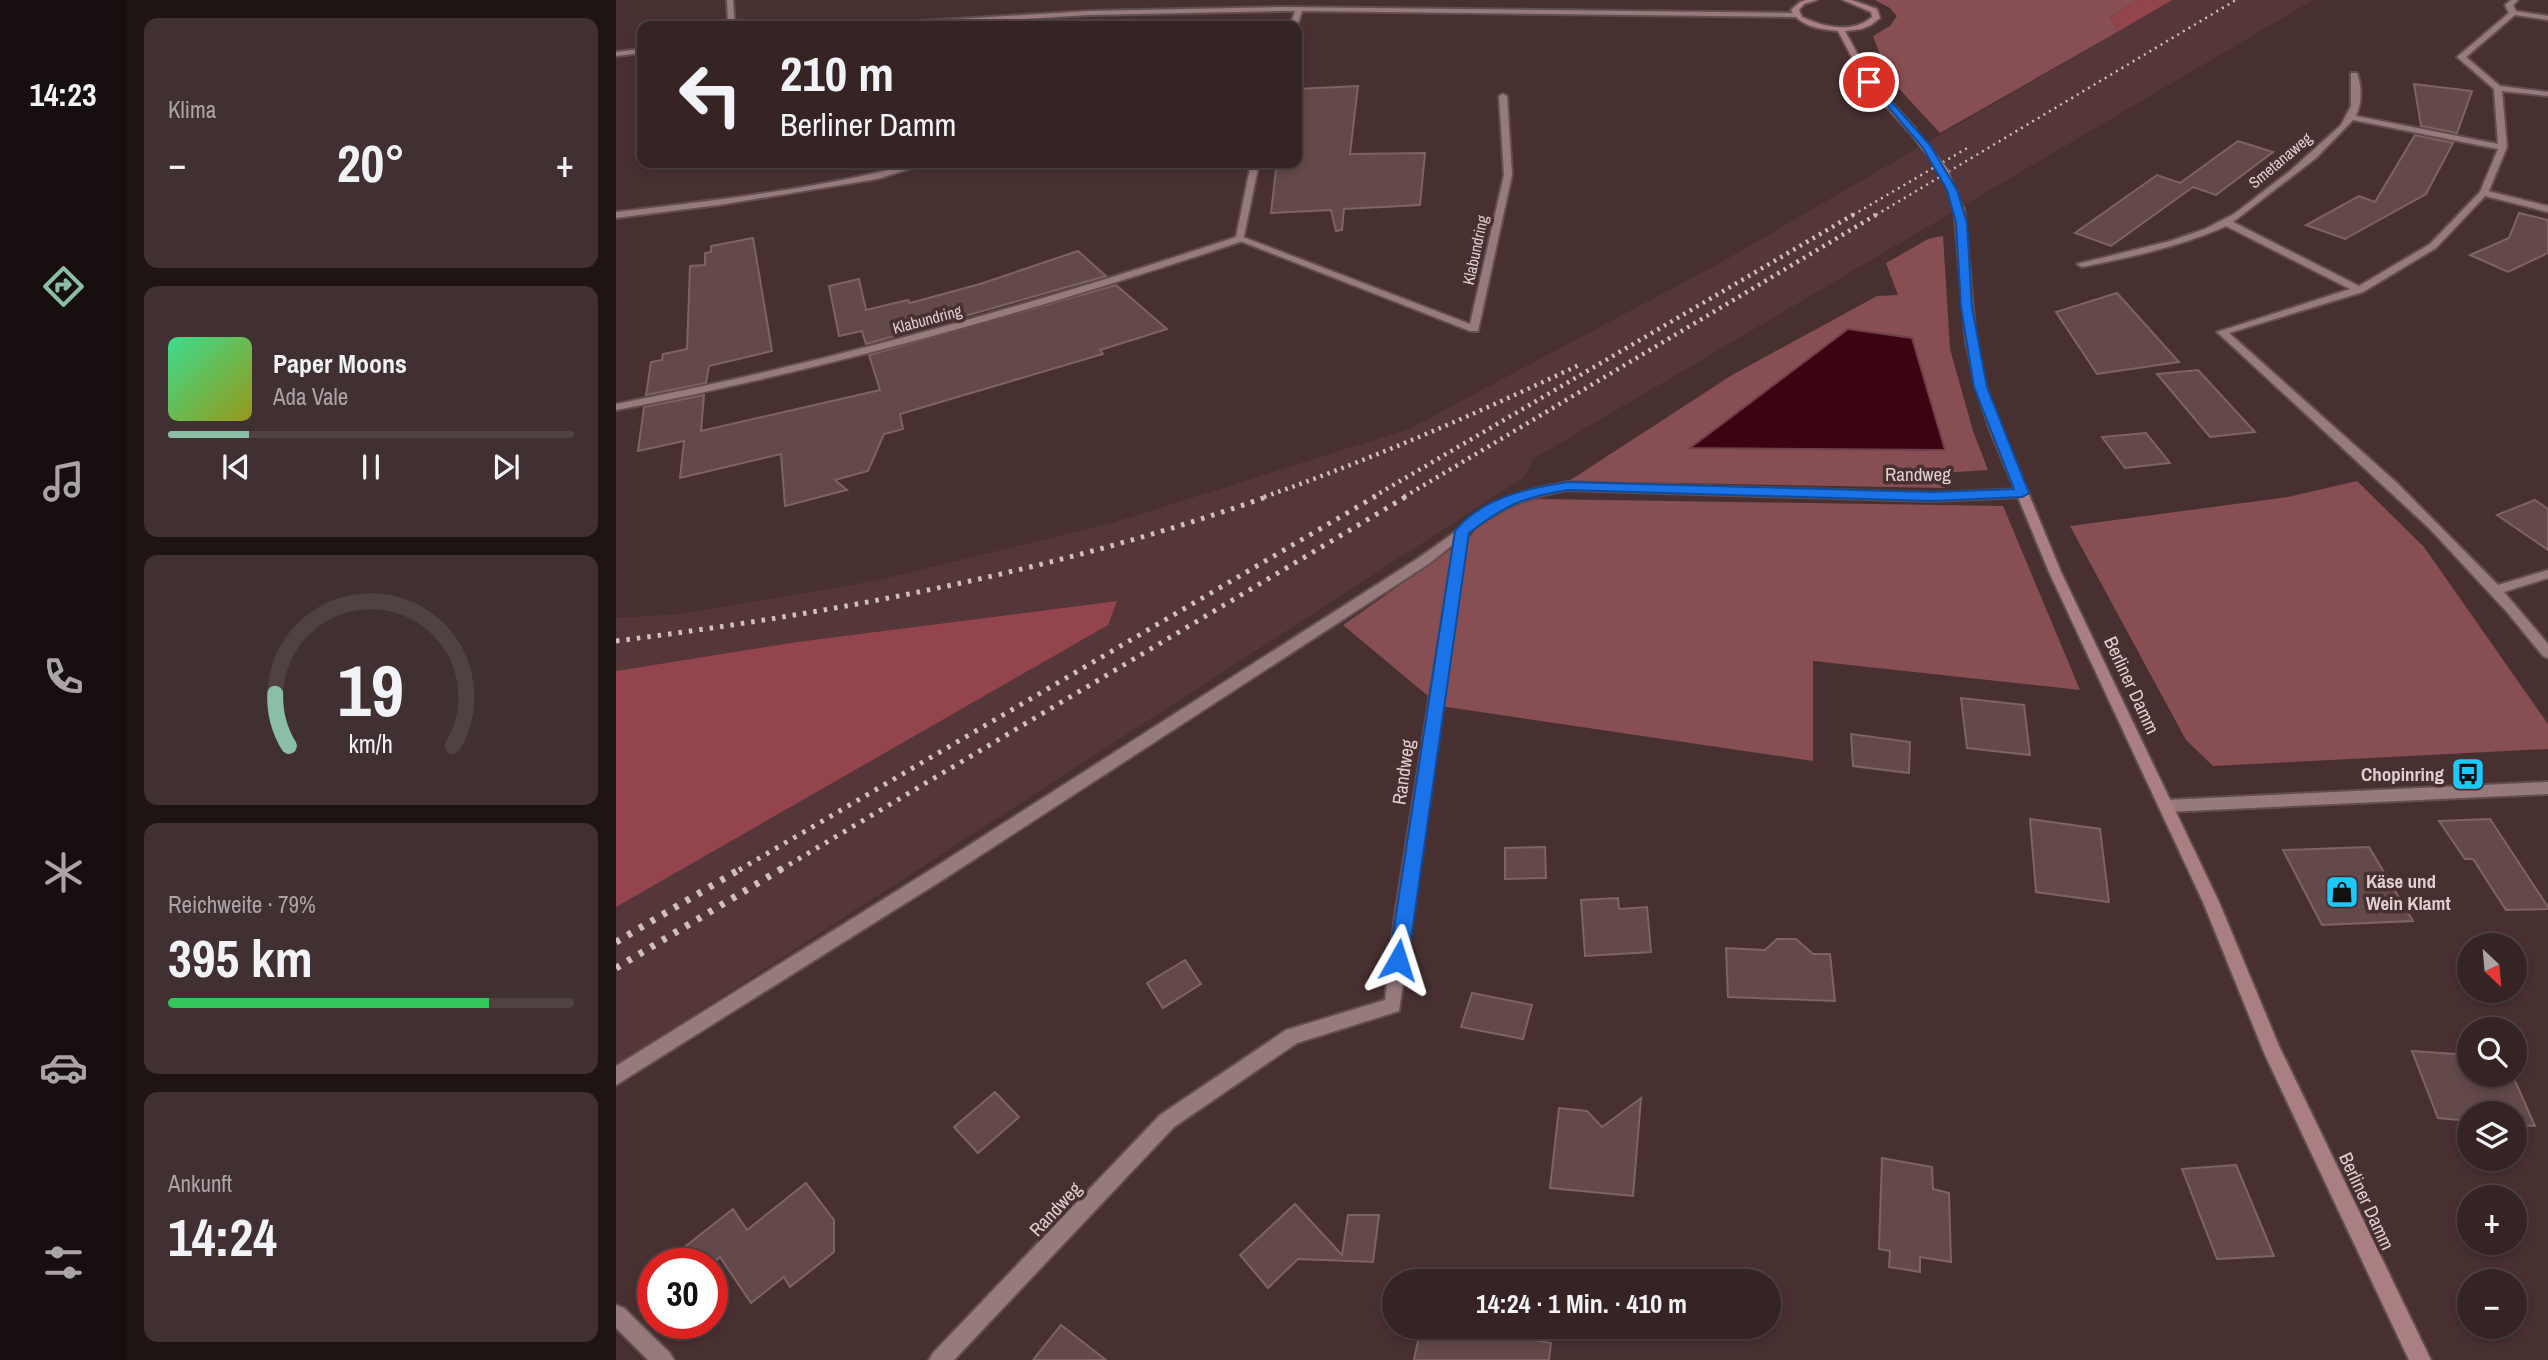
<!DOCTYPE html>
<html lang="de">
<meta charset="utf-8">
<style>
:root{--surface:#362425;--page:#413032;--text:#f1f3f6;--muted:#aaa4a7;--line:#504142;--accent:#8abfa5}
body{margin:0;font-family:"Archivo Narrow",sans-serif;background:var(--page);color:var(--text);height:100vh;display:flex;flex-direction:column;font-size:26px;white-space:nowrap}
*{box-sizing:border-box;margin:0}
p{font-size:23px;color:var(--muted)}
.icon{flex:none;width:38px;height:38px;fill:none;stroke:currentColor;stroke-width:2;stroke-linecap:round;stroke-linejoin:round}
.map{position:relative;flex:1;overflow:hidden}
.side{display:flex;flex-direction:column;gap:18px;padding:18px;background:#1e1414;width:490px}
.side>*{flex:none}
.banner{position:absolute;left:21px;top:21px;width:665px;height:147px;border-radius:14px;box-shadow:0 4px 10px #0003,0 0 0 2px var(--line);background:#362425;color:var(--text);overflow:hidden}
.needle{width:46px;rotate:154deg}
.fabs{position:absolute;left:1841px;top:933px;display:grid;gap:14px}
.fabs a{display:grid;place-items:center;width:70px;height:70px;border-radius:50%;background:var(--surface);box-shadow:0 4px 10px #0003,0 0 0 2px var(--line);font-size:35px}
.speed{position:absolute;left:21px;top:1248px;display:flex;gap:14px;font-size:35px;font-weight:700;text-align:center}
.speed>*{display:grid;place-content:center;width:91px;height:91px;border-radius:50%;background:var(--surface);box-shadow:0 4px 10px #0003,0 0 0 2px var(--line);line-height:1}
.speed .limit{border:10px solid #d22;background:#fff;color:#111}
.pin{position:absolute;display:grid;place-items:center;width:60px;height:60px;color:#fff;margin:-30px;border:4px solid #fff;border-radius:50%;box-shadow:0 2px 7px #0007}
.me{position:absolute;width:77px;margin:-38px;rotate:6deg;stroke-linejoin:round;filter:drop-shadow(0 0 5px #0008)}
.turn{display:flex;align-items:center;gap:24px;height:147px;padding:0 28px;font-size:32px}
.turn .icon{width:91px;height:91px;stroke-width:2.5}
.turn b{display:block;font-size:49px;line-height:60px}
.big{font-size:52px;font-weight:700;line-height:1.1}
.side .card{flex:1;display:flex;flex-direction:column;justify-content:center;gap:10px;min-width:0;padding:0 24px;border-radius:14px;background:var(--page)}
.side .dial{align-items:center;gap:0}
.dial svg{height:182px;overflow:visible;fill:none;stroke:var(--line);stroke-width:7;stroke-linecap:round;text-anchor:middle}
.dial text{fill:var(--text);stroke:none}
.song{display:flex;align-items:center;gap:21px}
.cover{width:84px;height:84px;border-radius:10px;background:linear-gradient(135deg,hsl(150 70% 55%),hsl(60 70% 35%))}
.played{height:7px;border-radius:4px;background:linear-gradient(90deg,var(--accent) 20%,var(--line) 20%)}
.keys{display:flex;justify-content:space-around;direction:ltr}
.heat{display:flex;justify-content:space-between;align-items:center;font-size:38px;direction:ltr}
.charge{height:10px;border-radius:5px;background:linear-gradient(90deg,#34c759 79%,var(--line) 0)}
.trip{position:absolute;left:766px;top:1269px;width:399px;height:70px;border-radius:35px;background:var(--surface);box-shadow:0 4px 10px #0003,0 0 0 2px var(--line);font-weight:700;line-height:70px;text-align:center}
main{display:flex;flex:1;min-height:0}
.menu{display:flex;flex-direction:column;width:126px;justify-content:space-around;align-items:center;background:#160e0f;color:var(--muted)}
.menu .icon{width:49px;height:49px}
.menu .on{color:var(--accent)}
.menu b{font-size:32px;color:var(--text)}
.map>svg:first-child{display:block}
.built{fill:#563739}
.green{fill:#874e53}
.forest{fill:#94444d}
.water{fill:#3c0310;stroke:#6d404a;stroke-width:2}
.building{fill:#63494a;stroke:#7e6364;stroke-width:2}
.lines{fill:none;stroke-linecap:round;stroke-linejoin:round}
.service-casing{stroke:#624e50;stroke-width:4}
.minor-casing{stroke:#624e50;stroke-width:4}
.secondary-casing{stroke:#624e50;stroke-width:4}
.service{fill:#977a7c;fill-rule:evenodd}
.minor{fill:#977a7c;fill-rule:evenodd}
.secondary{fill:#aa7f82;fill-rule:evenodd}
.rail-far3{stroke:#d0bfc0;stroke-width:2.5;stroke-dasharray:2 4.5;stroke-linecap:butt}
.rail-far2{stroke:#d0bfc0;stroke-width:4.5;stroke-dasharray:2.5 5;stroke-linecap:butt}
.rail-far1{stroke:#d0bfc0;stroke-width:5;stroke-dasharray:3.5 7;stroke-linecap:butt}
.rail{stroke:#d0bfc0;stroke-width:7;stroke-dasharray:4.5 9;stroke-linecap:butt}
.secondary-bridge-casing{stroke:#624e50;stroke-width:10;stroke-linecap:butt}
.secondary-bridge{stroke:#aa7f82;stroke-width:8}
.route{fill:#1a73e8;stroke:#114b97;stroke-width:2}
.labels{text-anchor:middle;stroke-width:7;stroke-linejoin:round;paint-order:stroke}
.far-street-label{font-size:16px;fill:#dfcfd0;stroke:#483031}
.street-label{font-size:19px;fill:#dfcfd0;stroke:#483031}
.poi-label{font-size:19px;font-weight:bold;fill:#dfcfd0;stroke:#483031;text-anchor:end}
</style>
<main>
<nav class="menu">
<b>14:23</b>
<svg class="icon on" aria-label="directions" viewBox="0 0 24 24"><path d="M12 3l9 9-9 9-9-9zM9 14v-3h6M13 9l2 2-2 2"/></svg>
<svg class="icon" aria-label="music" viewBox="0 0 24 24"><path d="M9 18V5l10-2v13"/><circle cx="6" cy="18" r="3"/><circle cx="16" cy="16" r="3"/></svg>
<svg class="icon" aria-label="phone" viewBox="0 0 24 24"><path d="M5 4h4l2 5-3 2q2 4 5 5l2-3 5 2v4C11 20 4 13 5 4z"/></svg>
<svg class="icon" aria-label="climate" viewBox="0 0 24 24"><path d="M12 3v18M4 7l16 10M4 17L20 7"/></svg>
<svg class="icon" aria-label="car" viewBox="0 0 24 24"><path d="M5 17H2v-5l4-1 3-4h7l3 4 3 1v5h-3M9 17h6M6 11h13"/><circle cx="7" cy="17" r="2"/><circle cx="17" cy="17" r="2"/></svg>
<svg class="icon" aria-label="filters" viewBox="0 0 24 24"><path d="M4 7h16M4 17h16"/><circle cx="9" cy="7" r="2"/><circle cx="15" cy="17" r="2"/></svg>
</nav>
<section class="side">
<div class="card"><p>Klima</p>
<div class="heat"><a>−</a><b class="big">20°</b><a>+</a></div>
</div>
<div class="card">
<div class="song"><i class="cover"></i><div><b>Paper Moons</b><p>Ada Vale</p></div></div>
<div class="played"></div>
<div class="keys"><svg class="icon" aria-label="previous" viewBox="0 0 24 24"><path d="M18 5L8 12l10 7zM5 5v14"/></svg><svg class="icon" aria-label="pause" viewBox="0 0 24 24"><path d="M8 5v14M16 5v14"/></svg><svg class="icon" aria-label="next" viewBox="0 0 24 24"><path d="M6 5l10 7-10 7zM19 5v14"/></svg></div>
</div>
<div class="card dial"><svg viewBox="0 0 100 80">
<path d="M14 69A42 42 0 1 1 86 69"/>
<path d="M14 69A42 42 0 0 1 8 46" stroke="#8abfa5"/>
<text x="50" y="56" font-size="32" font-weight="700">19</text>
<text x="50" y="72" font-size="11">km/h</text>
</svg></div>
<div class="card"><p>Reichweite · 79%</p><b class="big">395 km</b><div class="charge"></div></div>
<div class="card"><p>Ankunft</p><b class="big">14:24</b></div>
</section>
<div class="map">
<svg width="1932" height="1360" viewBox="0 0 1932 1360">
<rect width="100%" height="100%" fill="#483031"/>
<polygon class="built" points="1556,0 1697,0 917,459 908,477 0,1065 0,907 491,625 500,601 181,642 0,671 0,618 65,614 258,581 493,524 793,429 1104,263"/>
<g class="green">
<polygon points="1259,0 1522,0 1494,17 1503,31 1324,133 1273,78 1257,36 1274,26 1281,16 1274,8"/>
<polygon points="1327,236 1334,349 1357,431 1372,470 1324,473 1329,488 953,481 1116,375 1261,296 1282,295 1270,263 1312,239"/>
<polygon points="1741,481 1808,547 1932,724 1932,749 1597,766 1570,740 1454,526 1672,497"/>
<path d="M923,499L1387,506L1464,690L1197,661V761L824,706L727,625L855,535C870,516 899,503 923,499Z"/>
</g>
<g class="forest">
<polygon points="1522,0 1556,0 1503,31 1494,17"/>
<polygon points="501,601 492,625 0,907 0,671 181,642"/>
</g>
<polygon class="water" points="1232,329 1296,338 1329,450 1074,448"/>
<g class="building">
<polygon points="1798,84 1856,91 1841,133 1805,126"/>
<polygon points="742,86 734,154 809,153 804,205 728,209 726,230 720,231 715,210 655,213 660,170 681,163 681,89"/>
<polygon points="1799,135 1837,143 1810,194 1729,239 1690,225 1743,196 1759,202"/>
<polygon points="1622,141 1657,152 1600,195 1577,187 1495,246 1459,233 1541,175 1564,183"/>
<polygon points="1903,213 1932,220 1932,253 1892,272 1854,255 1893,238"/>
<polygon points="137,238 156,351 93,366 90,383 30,395 35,362 46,360 47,354 71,349 74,266 89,265 89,253 95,252 95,246"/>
<polygon points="462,251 490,276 250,344 246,331 223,336 213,286 243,279 250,310 292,300 294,303 364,284"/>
<polygon points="500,285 551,329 484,350 487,354 284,414 287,429 268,434 252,471 219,480 231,490 169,506 165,454 64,478 68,441 22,451 28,407 88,395 85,431 264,390 253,355"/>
<polygon points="1501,293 1563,362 1481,374 1440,312"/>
<polygon points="1582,370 1639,432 1594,437 1541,374"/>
<polygon points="1530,433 1554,463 1509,468 1486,437"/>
<polygon points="1919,500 1932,509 1932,550 1881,515"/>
<polygon points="1345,698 1408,705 1414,755 1351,748"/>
<polygon points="1235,734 1294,742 1293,773 1237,766"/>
<polygon points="1414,819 1484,829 1493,902 1420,892"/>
<polygon points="1874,819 1932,907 1932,909 1890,910 1857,859 1849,859 1823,821"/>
<polygon points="929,847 930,878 889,879 889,848"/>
<polygon points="1753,847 1797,921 1706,925 1667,850"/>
<polygon points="1002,898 1003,909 1031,907 1035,952 969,956 965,900"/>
<polygon points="1161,939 1180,939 1197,954 1214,954 1219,1001 1112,997 1110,948 1149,950"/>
<polygon points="569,960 585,984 547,1008 531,983"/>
<polygon points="856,993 916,1005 907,1039 845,1027"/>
<polygon points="1796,1051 1853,1055 1853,1074 1896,1074 1919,1126 1899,1125 1899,1113 1853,1113 1853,1121 1822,1118"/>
<polygon points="379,1092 403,1117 362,1153 338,1127"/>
<polygon points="1025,1098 1017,1196 934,1188 943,1108 971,1111 986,1127"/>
<polygon points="1266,1158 1316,1167 1317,1189 1333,1193 1335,1262 1304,1257 1304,1272 1273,1267 1274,1251 1263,1249"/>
<polygon points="1620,1165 1658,1256 1601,1259 1566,1169"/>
<polygon points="190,1183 218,1220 218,1252 174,1287 168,1277 135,1303 104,1257 96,1264 47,1264 117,1209 131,1230"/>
<polygon points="679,1204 726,1255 732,1215 763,1215 757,1262 682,1259 652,1288 624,1255"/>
<polygon points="445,1325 490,1360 417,1360"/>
<polygon points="805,1326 836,1326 935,1343 933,1360 798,1360"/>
</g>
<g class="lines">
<defs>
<g id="service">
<polygon points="887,94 891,96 896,175 862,331 854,331 619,239 627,237 854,324 888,175 883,96"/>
<polygon points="1868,190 1932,206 1932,212 1865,195 1865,191"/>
<polygon points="846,527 852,531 850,534 814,563 328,879 0,1085 0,1066 316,869 804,557"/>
<polygon points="0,1305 8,1308 54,1353 58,1360 32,1360 0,1328"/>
</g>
<g id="minor">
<polygon points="111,0 117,0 119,26 112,26"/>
<path d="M1895,0H1902L1897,5L1900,11L1932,16V20L1899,15L1850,57L1884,86L1932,92V96L1886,91L1891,147L1872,193L1820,248L1747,292L1613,333L1781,483L1882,585L1932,570V578L1888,592L1932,644V658L1927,656L1891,612L1813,528L1601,332L1734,289L1610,226C1564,247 1515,257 1466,267L1461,264L1554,241L1589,229L1618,214L1674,171L1725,125L1735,106V73H1741C1746,87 1746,102 1740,116L1882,144L1878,89L1841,57L1893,13L1889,5ZM1737,120L1882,149L1864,192L1814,244L1743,286L1617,222L1700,158Z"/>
<polygon points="666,7 1179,13 1183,15 1179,17 686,11 681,27 674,26 679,11 666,11 473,15 291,26 256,26 260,24 473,11"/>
<polygon points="26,49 26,53 0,56 0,52"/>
<path d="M300,163H313L261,179L103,205L0,218V212C100,200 203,189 300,163Z"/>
<path d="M635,163H643L627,241C421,310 214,369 0,410V404C211,363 416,305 620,237Z"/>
<path d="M952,482L1316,493L1406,489L1412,493L1406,497L1316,501L952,490C913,496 883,509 852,533L783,1011L681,1043L558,1127L338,1360H313L317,1353L544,1115L670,1030L769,1000L779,915L840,531C867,500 913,489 952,482Z"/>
<polygon points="1932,782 1932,794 1550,812 1545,810 1542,806 1545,802 1550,800"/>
</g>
<g id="secondary">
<path d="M1190,0H1201L1188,4L1183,10L1186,17C1208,27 1236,34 1256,17L1255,12L1227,0H1236L1261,9L1264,18L1255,25L1246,29L1229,31L1256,81L1299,128V132H1293L1250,84L1222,31C1204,29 1184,27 1175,10L1184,2Z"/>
<polygon points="1343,205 1348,208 1360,341 1370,387 1385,427 1445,572 1603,902 1663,1046 1815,1360 1793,1360 1649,1055 1587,902 1433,572 1373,427 1360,387 1350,341 1338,208"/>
</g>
</defs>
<use href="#service" class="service-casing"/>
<use href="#minor" class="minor-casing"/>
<use href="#secondary" class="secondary-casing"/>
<use href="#service" class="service"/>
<use href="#minor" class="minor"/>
<use href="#secondary" class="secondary"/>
<g class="rail-far3">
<polyline points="1237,215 1353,147"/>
<polyline points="1260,215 1620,0"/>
</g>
<g class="rail-far2">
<path d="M648,497C756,459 860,414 963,365"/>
<polyline points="757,497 1240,213"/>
<polyline points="788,497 1263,213"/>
</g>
<g class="rail-far1">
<path d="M0,641C222,613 442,571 653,496"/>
<polyline points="123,870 760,496"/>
<polyline points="164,870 791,496"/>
</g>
<g class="rail">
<polyline points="0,942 126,868"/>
<polyline points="0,968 167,868"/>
</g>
<defs>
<polyline id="secondary-bridge" points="1296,130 1328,171 1343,208"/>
</defs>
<use href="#secondary-bridge" class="secondary-bridge-casing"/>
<use href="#secondary-bridge" class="secondary-bridge"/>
</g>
<path class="route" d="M1250,80H1256L1314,145L1341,190L1351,223L1356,307L1371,387L1413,493L1406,497L1316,501L952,490C907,497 888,506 853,533L792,960L789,966L782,968L775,966L773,960L839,531C865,498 912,488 952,482L1316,492L1398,489L1358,387L1345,307L1340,223L1331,190L1307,148Z"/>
<defs>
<symbol id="bus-square" viewBox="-11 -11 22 22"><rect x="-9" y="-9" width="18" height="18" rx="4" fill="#1bcafc" stroke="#483031"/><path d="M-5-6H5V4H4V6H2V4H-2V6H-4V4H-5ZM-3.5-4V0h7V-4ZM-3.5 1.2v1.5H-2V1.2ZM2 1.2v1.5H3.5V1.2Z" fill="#111"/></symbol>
<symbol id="shop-square" viewBox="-11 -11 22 22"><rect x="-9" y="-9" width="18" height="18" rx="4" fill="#1bcafc" stroke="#483031"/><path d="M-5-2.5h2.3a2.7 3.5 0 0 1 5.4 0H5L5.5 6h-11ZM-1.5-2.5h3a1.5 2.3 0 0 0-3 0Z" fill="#111"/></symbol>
</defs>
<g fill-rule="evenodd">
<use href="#bus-square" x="1833" y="755" width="38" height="38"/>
<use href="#shop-square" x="1707" y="873" width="38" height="38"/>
</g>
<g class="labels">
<g class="far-street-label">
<text transform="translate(1664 160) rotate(-40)" y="6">Smetanaweg</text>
<text transform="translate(859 250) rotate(-78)" y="6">Klabundring</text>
<text transform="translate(311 319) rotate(-15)" y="6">Klabundring</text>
</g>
<g class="street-label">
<text x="1302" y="481">Randweg</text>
<text transform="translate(1516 685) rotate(65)" y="7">Berliner Damm</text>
<text transform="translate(787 772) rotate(-82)" y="7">Randweg</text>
<text transform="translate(1751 1201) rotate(65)" y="7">Berliner Damm</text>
<text transform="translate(439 1209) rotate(-47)" y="7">Randweg</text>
</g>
<g class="poi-label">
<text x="1828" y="781">Chopinring</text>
<text x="1750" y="888" text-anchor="start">Käse und<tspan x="1750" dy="22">Wein Klamt</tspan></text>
</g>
</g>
</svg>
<div class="fabs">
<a><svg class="needle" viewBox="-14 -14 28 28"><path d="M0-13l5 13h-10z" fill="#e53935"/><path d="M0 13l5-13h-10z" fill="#aaa4a7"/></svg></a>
<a><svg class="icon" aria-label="search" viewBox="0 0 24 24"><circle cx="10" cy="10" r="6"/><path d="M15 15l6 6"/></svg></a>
<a><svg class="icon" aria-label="layers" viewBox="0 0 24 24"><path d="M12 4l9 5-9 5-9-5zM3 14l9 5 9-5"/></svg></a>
<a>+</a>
<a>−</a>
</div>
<div class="speed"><div class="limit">30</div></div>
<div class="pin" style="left:1253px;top:82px;background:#d93025"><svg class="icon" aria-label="arrive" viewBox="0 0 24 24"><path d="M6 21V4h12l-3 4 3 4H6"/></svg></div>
<svg class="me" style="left:782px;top:960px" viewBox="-20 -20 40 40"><path d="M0-17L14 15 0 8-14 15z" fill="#1a73e8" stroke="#fff" stroke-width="4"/></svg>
<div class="trip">14:24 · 1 Min. · 410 m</div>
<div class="banner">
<div class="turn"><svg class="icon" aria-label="left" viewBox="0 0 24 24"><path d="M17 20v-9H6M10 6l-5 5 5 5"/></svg><div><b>210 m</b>Berliner Damm</div></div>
</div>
</div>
</main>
